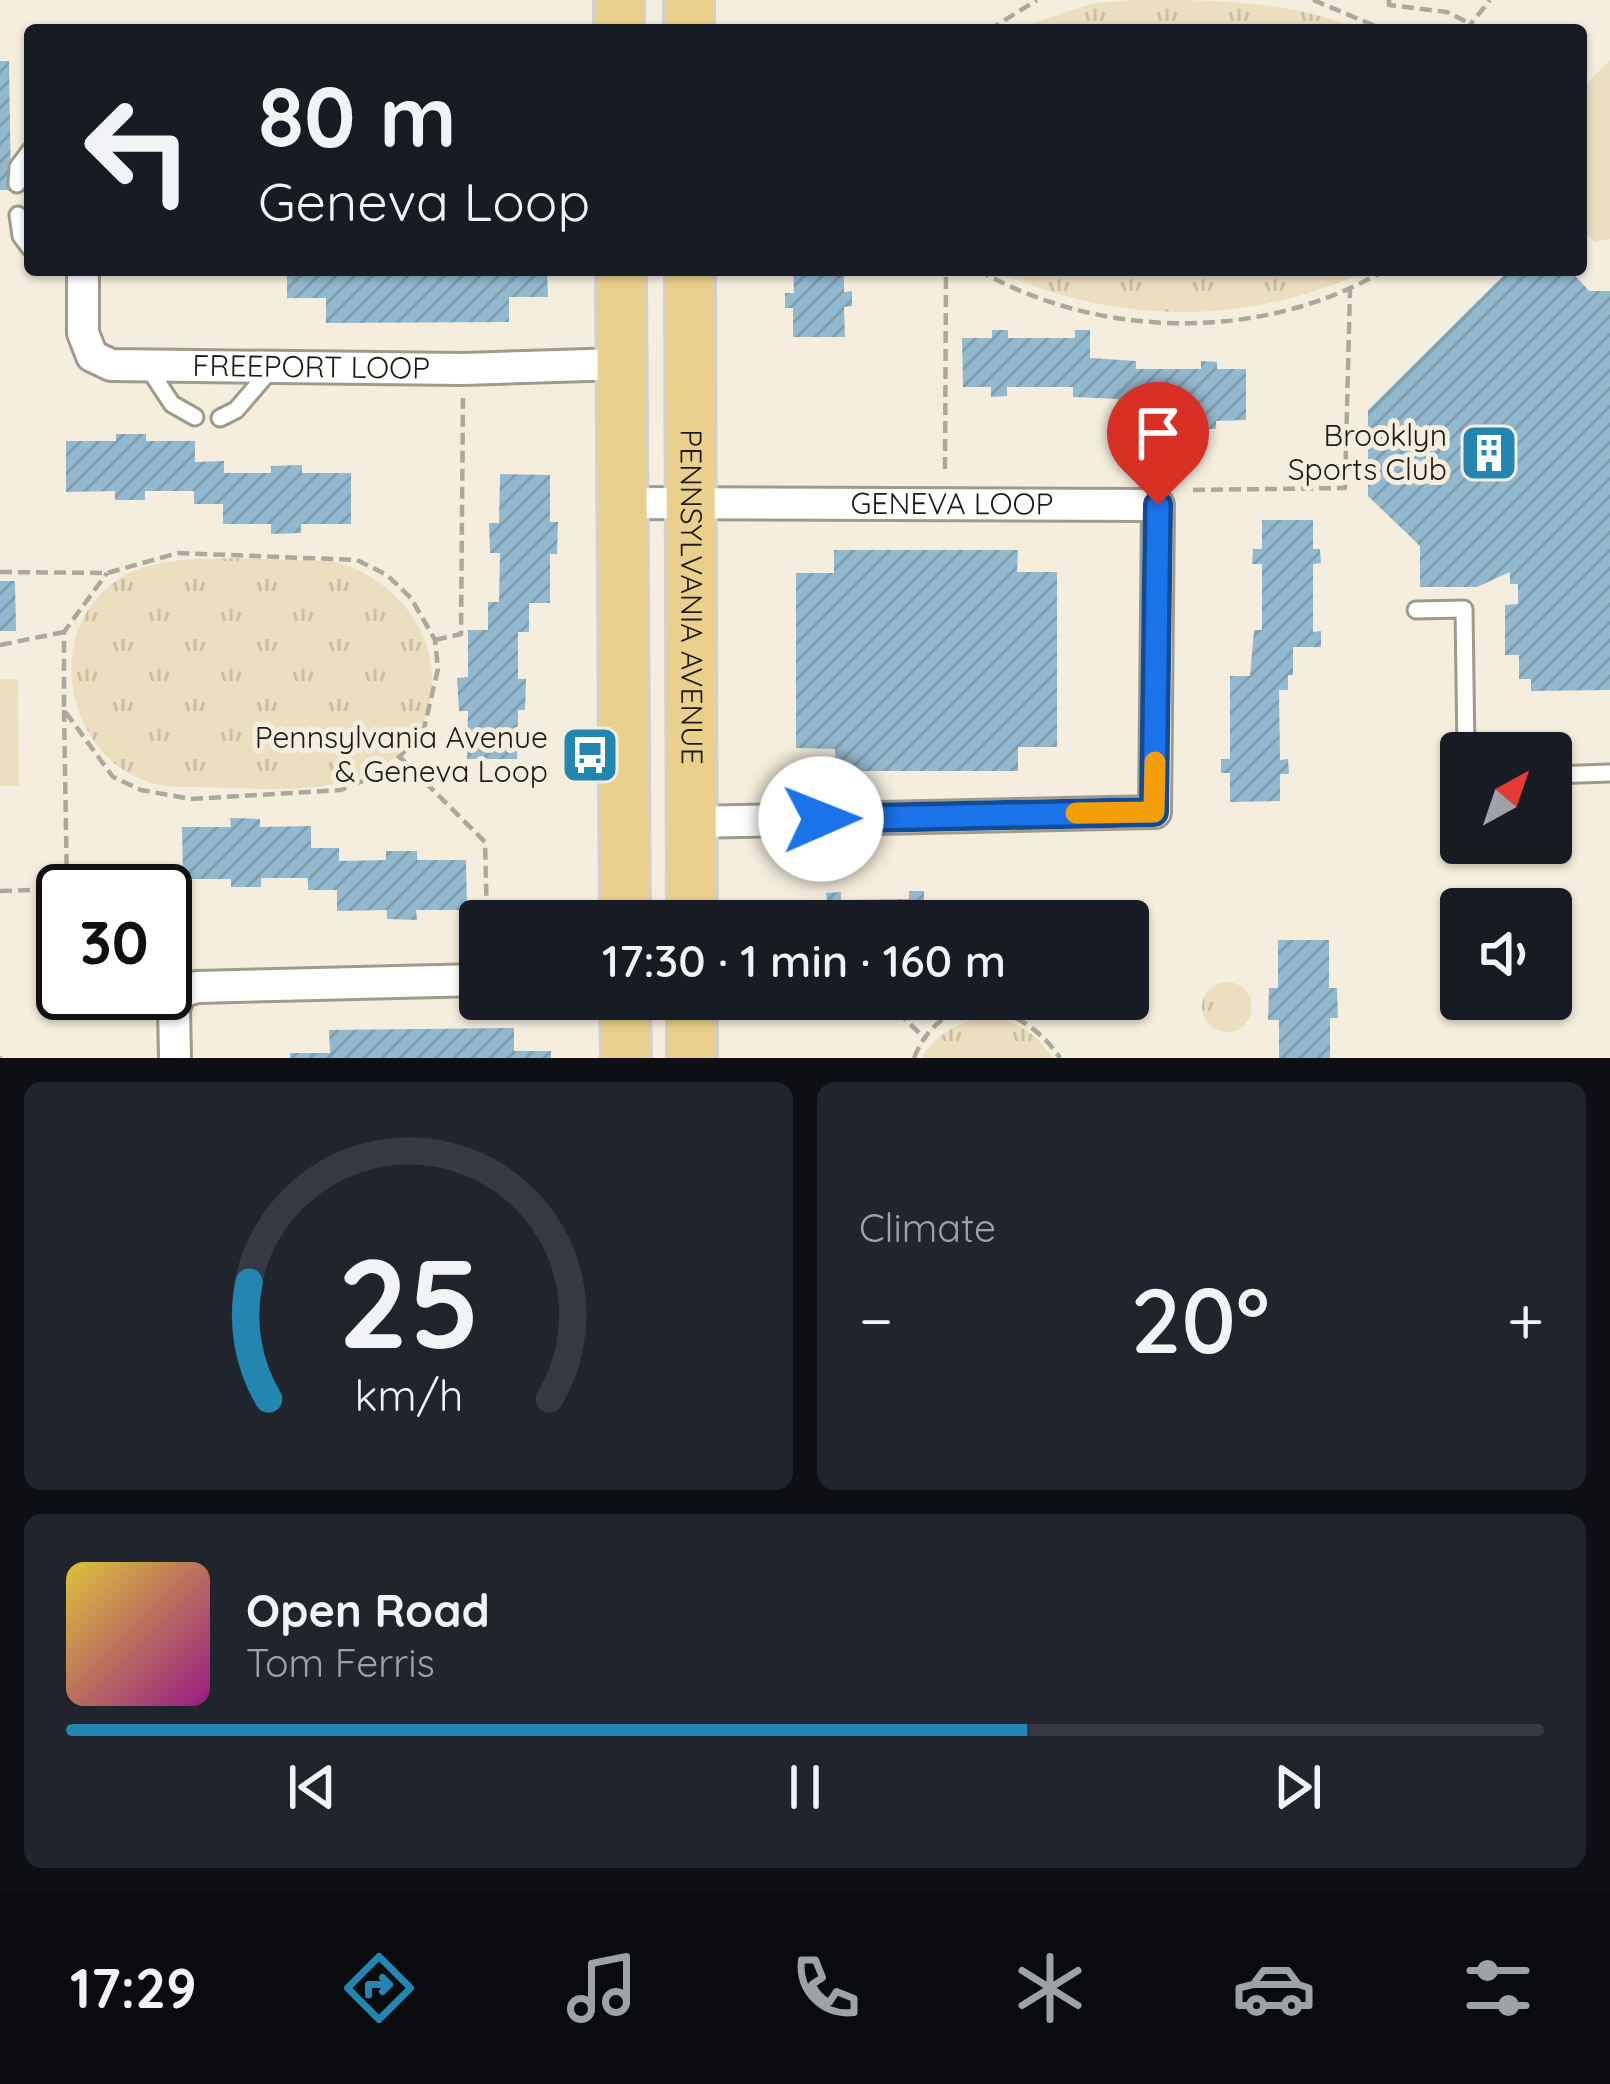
<!DOCTYPE html>
<meta charset="utf-8">
<style>
:root{--surface:#171b24;--page:#20242c;--text:#f1f3f6;--muted:#9ea1a6;--line:#363941;--accent:#2286b0}
body{margin:0;font-family:Quicksand,sans-serif;background:var(--page);color:var(--text);height:100vh;display:flex;flex-direction:column;font-size:45px;white-space:nowrap}
*{box-sizing:border-box;margin:0}
p{font-size:39px;color:var(--muted)}
.icon{flex:none;width:66px;height:66px;fill:none;stroke:currentColor;stroke-width:2;stroke-linecap:round;stroke-linejoin:round}
.map{position:relative;height:1058px;overflow:hidden}
.drawer{display:flex;flex-direction:column;gap:24px;padding:24px;background:#0d0f14;flex:1}
.drawer>*{flex:none}
.top-card{position:absolute;left:24px;top:24px;width:1563px;height:252px;border-radius:12px;box-shadow:0 3px 9px #0004;background:#171b24;color:var(--text);overflow:hidden}
.needle{width:78px;rotate:40deg}
.tools{position:absolute;left:1440px;top:732px;display:grid;gap:24px}
.tools a{display:grid;place-items:center;width:132px;height:132px;border-radius:12px;background:var(--surface);box-shadow:0 3px 9px #0004;font-size:60px}
.speed{position:absolute;left:36px;top:864px;display:flex;gap:24px;font-size:60px;font-weight:700;text-align:center}
.speed>*{display:grid;place-content:center;width:156px;height:156px;border-radius:50%;background:var(--surface);box-shadow:0 3px 9px #0004;line-height:1}
.speed .limit{border:6px solid #111;border-radius:18px;background:#fff;color:#111}
.pin{position:absolute;display:grid;place-items:center;width:102px;height:102px;color:#fff;margin:-123px -51px;border-radius:50% 50% 50% 0;rotate:-45deg;box-shadow:0 0 12px #0007}
.pin .icon{rotate:45deg}
.me{position:absolute;width:132px;margin:-66px;rotate:89deg;stroke-linejoin:round;filter:drop-shadow(0 0 9px #0008)}
.turn{display:flex;align-items:center;gap:42px;height:252px;padding:0 36px;font-size:54px}
.turn .icon{width:156px;height:156px;stroke-width:2.5}
.turn b{display:block;font-size:84px;line-height:102px}
.big{font-size:90px;font-weight:600;line-height:1.1}
.drawer .card{flex:1;display:flex;flex-direction:column;justify-content:center;gap:18px;min-width:0;padding:0 42px;border-radius:18px;background:var(--page)}
.drawer .dial{align-items:center;gap:0}
.dial svg{height:312px;overflow:visible;fill:none;stroke:var(--line);stroke-width:7;stroke-linecap:round;text-anchor:middle}
.dial text{fill:var(--text);stroke:none}
.song{display:flex;align-items:center;gap:36px}
.cover{width:144px;height:144px;border-radius:18px;background:linear-gradient(135deg,hsl(50 70% 55%),hsl(310 70% 35%))}
.played{height:12px;border-radius:6px;background:linear-gradient(90deg,var(--accent) 65%,var(--line) 65%)}
.keys{display:flex;justify-content:space-around;direction:ltr}
.heat{display:flex;justify-content:space-between;align-items:center;font-size:66px;direction:ltr}
.drawer .tiles{flex:1;display:grid;gap:24px;grid-template-columns:1fr 1fr}
.card:last-child{grid-column:span 2}
.trip{position:absolute;left:459px;top:900px;width:690px;height:120px;border-radius:12px;background:var(--surface);box-shadow:0 3px 9px #0004;font-weight:600;line-height:120px;text-align:center}
.tabs{display:flex;height:192px;justify-content:space-around;align-items:center;background:#090b0e;color:var(--muted)}
.tabs .icon{width:84px;height:84px}
.tabs .on{color:var(--accent)}
.tabs b{font-size:54px;color:var(--text)}
.map>svg:first-child{display:block}
.grass{fill:url(#grass-tufts)}
.pitch{fill:#ecdfbf}
.building{fill:url(#building-hatch)}
.lines{fill:none;stroke-linecap:round;stroke-linejoin:round}
.service-casing{stroke:#a09a8b;stroke-width:21}
.minor-casing{stroke:#a09a8b;stroke-width:36}
.primary-casing{stroke:#d2d1d0;stroke-width:54}
.path{stroke:#aea89c;stroke-width:4.5;stroke-dasharray:12 6;stroke-linecap:butt}
.service{stroke:#fff;stroke-width:15}
.minor{stroke:#fff;stroke-width:30}
.primary{stroke:#e9d08c;stroke-width:48}
.route-casing{stroke:#114b97;stroke-width:30}
.route{stroke:#1a73e8;stroke-width:21}
.slow{stroke:#f59e0b;stroke-width:21}
.labels{text-anchor:middle;stroke-width:10;stroke-linejoin:round;paint-order:stroke}
.street-label{font-size:30px;fill:#1e1b16;stroke:#f5eede}
.poi-label{font-size:30px;fill:#1e1b16;stroke:#f5eede;text-anchor:end}
</style>
<div class="map">
<svg width="1610" height="1058" viewBox="0 0 1610 1058">
<defs>
<pattern id="grass-tufts" width="24" height="20" patternUnits="userSpaceOnUse" patternTransform="scale(3)"><rect width="24" height="20" fill="#ecdfbf"/><path d="M3 7l-1-3M5 7V3M7 7l1-3M15 17l-1-3M17 17v-4M19 17l1-3" fill="none" stroke="#cabfa3"/></pattern>
<pattern id="building-hatch" width="6" height="6" patternUnits="userSpaceOnUse" patternTransform="scale(3)"><rect width="6" height="6" fill="#93b9ce"/><path d="M-1 1l2-2M0 6l6-6M5 7l2-2" fill="none" stroke="#7e9eb0"/></pattern>
</defs>
<rect width="100%" height="100%" fill="#f5eede"/>
<g class="grass">
<path d="M1135,0C1214,0 1289,0 1362,30H1011L1094,3Z"/>
<path d="M994,270H1368C1246,327 1117,325 994,270Z"/>
<path d="M332,561C439,588 473,722 372,772C318,798 241,786 182,787C73,788 28,632 124,576C171,548 276,562 332,561Z"/>
<circle cx="1227" cy="1007" r="25"/>
<path d="M985,1016C1017,1020 1034,1031 1053,1058H921C938,1033 956,1024 985,1016Z"/>
</g>
<g class="pitch">
<polygon points="1610,60 1610,239 1595,242 1581,228 1581,89"/>
<polygon points="0,679 18,679 19,786 0,786"/>
</g>
<g class="building">
<polygon points="0,61 9,61 11,190 0,190"/>
<polygon points="287,270 547,270 548,297 509,297 509,322 326,323 326,298 287,298"/>
<polygon points="793,270 844,270 844,292 852,291 852,306 844,307 845,337 793,337 793,308 785,308 785,293 794,293"/>
<polygon points="1509,270 1570,270 1589,291 1610,291 1610,690 1531,691 1531,679 1519,679 1519,655 1505,655 1505,605 1518,604 1518,584 1510,584 1510,572 1477,587 1420,587 1420,546 1368,496 1368,410"/>
<polygon points="992,330 1008,330 1008,338 1075,338 1075,330 1090,330 1090,358 1136,361 1136,369 1201,369 1201,361 1217,362 1217,369 1246,369 1246,420 1216,421 1216,429 1201,429 1201,420 1133,421 1133,430 1118,429 1118,399 1073,397 1073,387 1007,387 1007,396 991,397 991,387 963,387 962,338 992,338"/>
<polygon points="116,434 146,434 146,441 195,441 195,462 224,461 224,473 271,473 271,466 302,465 302,473 351,473 351,524 301,524 301,533 271,534 271,524 223,524 223,504 194,504 194,491 145,491 145,500 115,500 115,491 66,492 66,441 116,441"/>
<polygon points="500,474 550,475 550,522 558,522 557,554 550,554 550,603 529,603 529,632 518,632 518,679 526,679 525,710 518,710 517,759 467,759 468,711 459,711 457,678 468,677 468,630 488,630 488,602 499,602 500,553 490,553 489,523 499,523"/>
<polygon points="1262,520 1313,520 1313,549 1320,549 1321,563 1313,564 1313,632 1321,631 1321,647 1293,647 1293,675 1288,675 1288,690 1279,690 1280,760 1288,759 1289,774 1280,774 1280,801 1230,802 1230,773 1221,773 1221,759 1230,759 1230,676 1250,676 1254,630 1262,630 1262,564 1252,564 1253,549 1262,549"/>
<polygon points="834,550 1018,550 1017,572 1057,572 1057,747 1018,747 1018,771 835,771 835,749 796,748 796,573 834,573"/>
<polygon points="0,581 15,581 16,631 0,631"/>
<polygon points="230,818 260,819 260,827 311,826 311,848 339,848 339,861 386,860 386,851 417,851 417,860 466,860 467,910 416,910 417,920 387,919 387,910 337,911 337,890 308,890 308,878 261,878 261,887 231,887 231,879 183,879 182,827 231,827"/>
<polygon points="909,891 924,891 924,921 797,921 797,900 827,900 826,893 841,892 841,900 909,899"/>
<polygon points="1278,940 1329,940 1329,988 1337,988 1338,1018 1330,1018 1330,1058 1279,1058 1279,1020 1268,1020 1269,988 1278,988"/>
<polygon points="514,1028 514,1051 551,1051 551,1058 290,1058 290,1053 330,1053 329,1030"/>
</g>
<g class="lines">
<defs>
<g id="service">
<polyline points="17,184 18,167 30,151"/>
<polyline points="18,215 21,236 30,248"/>
<polyline points="147,366 172,404 195,417"/>
<polyline points="220,418 236,410 273,367"/>
<polyline points="1416,610 1464,609 1466,753"/>
<polyline points="1551,775 1610,773"/>
</g>
<g id="minor">
<path id="s1" d="M83,270V333L92,356L111,365L463,369L621,364"/>
<path id="s2" d="M622,503L1158,505L1155,812L692,822"/>
<polyline points="175,1058 174,1009 180,992 197,987 480,980"/>
</g>
<g id="primary">
<polyline points="619,0 619,30"/>
<polyline points="689,30 689,0"/>
<polyline points="621,270 625,921"/>
<path id="s3" d="M690,270L692,921"/>
<polyline points="625,999 626,1058"/>
<polyline points="692,1058 692,999"/>
</g>
</defs>
<use href="#service" class="service-casing"/>
<use href="#minor" class="minor-casing"/>
<use href="#primary" class="primary-casing"/>
<g class="path">
<polyline points="1313,0 1385,30"/>
<polyline points="1389,0 1389,5 1447,12 1471,24"/>
<polyline points="989,30 1037,0"/>
<polyline points="1466,30 1490,0"/>
<path d="M978,270C1101,340 1263,342 1385,270"/>
<polyline points="945,469 946,270"/>
<polyline points="1193,490 1345,488 1350,290"/>
<polyline points="0,572 107,573 178,553 357,560 387,575 411,598 435,640 438,669 423,733 384,772 341,790 191,799 141,790 113,777 64,710 64,632 107,573"/>
<polyline points="435,640 461,634 463,398"/>
<polyline points="0,645 64,632"/>
<polyline points="64,710 67,891"/>
<polyline points="400,757 485,842 487,921"/>
<polyline points="0,891 64,889"/>
<polyline points="885,999 926,1040"/>
<polyline points="0,1057 1,1058"/>
<path d="M914,1058C944,983 1023,1002 1060,1058"/>
</g>
<use href="#service" class="service"/>
<use href="#minor" class="minor"/>
<use href="#primary" class="primary"/>
</g>
<g class="lines">
<defs>
<polyline id="route" points="821,819 1154,812 1158,505"/>
</defs>
<use href="#route" class="route-casing"/>
<use href="#route" class="route"/>
<polyline class="slow" points="1076,813 1154,812 1155,762"/>
</g>
<defs>
<symbol id="building-square" viewBox="-11 -11 22 22"><rect x="-9" y="-9" width="18" height="18" rx="4" fill="#2286b0" stroke="#f5eede"/><path d="M-4-6H4V6H1V3H-1V6H-4ZM-2.5-4.3h1.7v1.8h-1.7ZM.8-4.3h1.7v1.8H.8ZM-2.5-1h1.7V.8h-1.7ZM.8-1h1.7V.8H.8Z" fill="#fff"/></symbol>
<symbol id="bus-square" viewBox="-11 -11 22 22"><rect x="-9" y="-9" width="18" height="18" rx="4" fill="#2286b0" stroke="#f5eede"/><path d="M-5-6H5V4H4V6H2V4H-2V6H-4V4H-5ZM-3.5-4V0h7V-4ZM-3.5 1.2v1.5H-2V1.2ZM2 1.2v1.5H3.5V1.2Z" fill="#fff"/></symbol>
</defs>
<g fill-rule="evenodd">
<use href="#building-square" x="1456" y="420" width="66" height="66"/>
<use href="#bus-square" x="557" y="722" width="66" height="66"/>
</g>
<g class="labels">
<g class="street-label">
<text dy="10" stroke="none"><textPath href="#s1" startOffset="309">FREEPORT LOOP</textPath></text>
<text dy="10" stroke="none"><textPath href="#s2" startOffset="330">GENEVA LOOP</textPath></text>
<text dy="10" stroke="none"><textPath href="#s3" startOffset="327">PENNSYLVANIA AVENUE</textPath></text>
</g>
<g class="poi-label">
<text x="1447" y="446">Brooklyn<tspan x="1447" dy="34">Sports Club</tspan></text>
<text x="548" y="748">Pennsylvania Avenue<tspan x="548" dy="34">&amp; Geneva Loop</tspan></text>
</g>
</g>
</svg>
<div class="tools">
<a><svg class="needle" viewBox="-14 -14 28 28"><path d="M0-13l5 13h-10z" fill="#e53935"/><path d="M0 13l5-13h-10z" fill="#9ea1a6"/></svg></a>
<a><svg class="icon" aria-label="sound" viewBox="0 0 24 24"><path d="M4 9h4l5-4v14l-5-4H4zM17 9q2 3 0 6"/></svg></a>
</div>
<div class="speed"><div class="limit">30</div></div>
<div class="pin" style="left:1158px;top:505px;background:#d93025"><svg class="icon" aria-label="arrive" viewBox="0 0 24 24"><path d="M6 21V4h12l-3 4 3 4H6"/></svg></div>
<svg class="me" style="left:821px;top:819px" viewBox="-20 -20 40 40"><circle r="19" fill="#fff"/><path d="M0-13L10 11 0 6-10 11z" fill="#1a73e8"/></svg>
<div class="trip">17:30 · 1 min · 160 m</div>
<div class="top-card">
<div class="turn"><svg class="icon" aria-label="left" viewBox="0 0 24 24"><path d="M17 20v-9H6M10 6l-5 5 5 5"/></svg><div><b>80 m</b>Geneva Loop</div></div>
</div>
</div>
<section class="drawer">
<div class="tiles">
<div class="card dial"><svg viewBox="0 0 100 80">
<path d="M14 69A42 42 0 1 1 86 69"/>
<path d="M14 69A42 42 0 0 1 9 39" stroke="#2286b0"/>
<text x="50" y="56" font-size="32" font-weight="700">25</text>
<text x="50" y="72" font-size="11">km/h</text>
</svg></div>
<div class="card"><p>Climate</p>
<div class="heat"><a>−</a><b class="big">20°</b><a>+</a></div>
</div>
<div class="card">
<div class="song"><i class="cover"></i><div><b>Open Road</b><p>Tom Ferris</p></div></div>
<div class="played"></div>
<div class="keys"><svg class="icon" aria-label="previous" viewBox="0 0 24 24"><path d="M18 5L8 12l10 7zM5 5v14"/></svg><svg class="icon" aria-label="pause" viewBox="0 0 24 24"><path d="M8 5v14M16 5v14"/></svg><svg class="icon" aria-label="next" viewBox="0 0 24 24"><path d="M6 5l10 7-10 7zM19 5v14"/></svg></div>
</div>
</div>
</section>
<nav class="tabs">
<b>17:29</b>
<svg class="icon on" aria-label="directions" viewBox="0 0 24 24"><path d="M12 3l9 9-9 9-9-9zM9 14v-3h6M13 9l2 2-2 2"/></svg>
<svg class="icon" aria-label="music" viewBox="0 0 24 24"><path d="M9 18V5l10-2v13"/><circle cx="6" cy="18" r="3"/><circle cx="16" cy="16" r="3"/></svg>
<svg class="icon" aria-label="phone" viewBox="0 0 24 24"><path d="M5 4h4l2 5-3 2q2 4 5 5l2-3 5 2v4C11 20 4 13 5 4z"/></svg>
<svg class="icon" aria-label="climate" viewBox="0 0 24 24"><path d="M12 3v18M4 7l16 10M4 17L20 7"/></svg>
<svg class="icon" aria-label="car" viewBox="0 0 24 24"><path d="M5 17H2v-5l4-1 3-4h7l3 4 3 1v5h-3M9 17h6M6 11h13"/><circle cx="7" cy="17" r="2"/><circle cx="17" cy="17" r="2"/></svg>
<svg class="icon" aria-label="filters" viewBox="0 0 24 24"><path d="M4 7h16M4 17h16"/><circle cx="9" cy="7" r="2"/><circle cx="15" cy="17" r="2"/></svg>
</nav>
